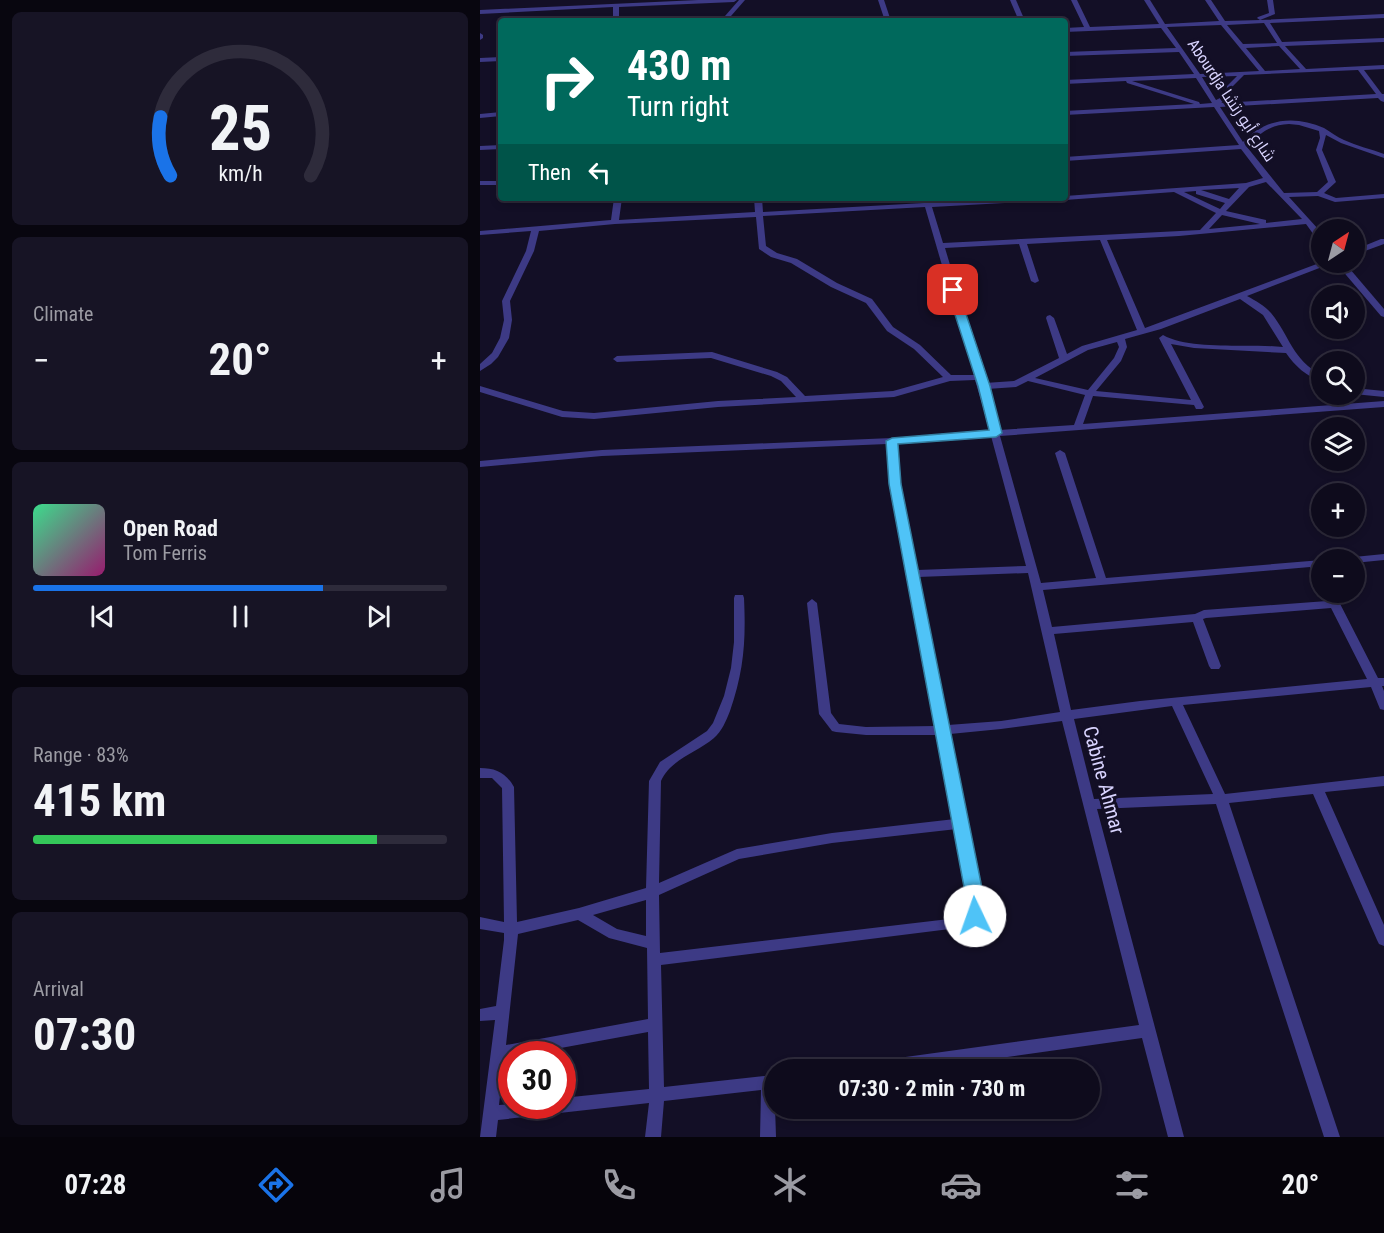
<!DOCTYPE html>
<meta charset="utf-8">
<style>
:root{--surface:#0e0b1c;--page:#171425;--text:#f1f3f6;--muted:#9b9ba3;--line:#2e2b3b;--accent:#1a73e8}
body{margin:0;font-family:"Roboto Condensed",Cairo,sans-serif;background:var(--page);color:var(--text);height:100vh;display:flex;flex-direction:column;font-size:22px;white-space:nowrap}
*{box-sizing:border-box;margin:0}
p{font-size:20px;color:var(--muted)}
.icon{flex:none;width:33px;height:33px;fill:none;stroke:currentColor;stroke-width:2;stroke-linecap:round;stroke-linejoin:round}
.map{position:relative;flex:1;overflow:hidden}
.details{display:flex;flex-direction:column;gap:12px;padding:12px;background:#08060f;width:480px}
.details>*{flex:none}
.guide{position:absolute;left:18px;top:18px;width:570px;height:183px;border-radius:6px;box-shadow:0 3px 9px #0003,0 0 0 2px var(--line);background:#00695c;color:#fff;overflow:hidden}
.needle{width:39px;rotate:36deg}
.tools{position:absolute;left:831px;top:219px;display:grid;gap:12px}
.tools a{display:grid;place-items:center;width:54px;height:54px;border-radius:50%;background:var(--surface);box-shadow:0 3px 9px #0003,0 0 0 2px var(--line);font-size:30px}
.speed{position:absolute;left:18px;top:1041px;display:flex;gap:12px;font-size:30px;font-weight:700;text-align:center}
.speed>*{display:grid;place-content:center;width:78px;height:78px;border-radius:50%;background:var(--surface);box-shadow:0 3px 9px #0003,0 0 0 2px var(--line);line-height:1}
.speed .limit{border:9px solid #d22;background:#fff;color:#111}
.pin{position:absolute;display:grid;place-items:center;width:51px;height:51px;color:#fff;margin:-26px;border-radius:12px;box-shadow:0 3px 9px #0006}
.me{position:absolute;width:66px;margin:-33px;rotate:357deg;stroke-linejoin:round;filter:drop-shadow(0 0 4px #0008)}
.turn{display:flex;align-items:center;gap:21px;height:126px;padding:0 30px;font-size:27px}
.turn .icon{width:78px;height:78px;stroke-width:2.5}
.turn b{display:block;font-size:42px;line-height:51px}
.then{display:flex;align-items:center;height:57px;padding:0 30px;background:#0003;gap:12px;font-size:22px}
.big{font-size:45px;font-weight:700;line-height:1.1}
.details .card{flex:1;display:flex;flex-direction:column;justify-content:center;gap:9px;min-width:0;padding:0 21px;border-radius:9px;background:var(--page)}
.details .dial{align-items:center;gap:0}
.dial svg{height:156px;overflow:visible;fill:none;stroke:var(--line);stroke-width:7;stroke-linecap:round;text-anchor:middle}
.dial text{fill:var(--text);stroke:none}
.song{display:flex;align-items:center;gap:18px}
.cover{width:72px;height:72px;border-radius:9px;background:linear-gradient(135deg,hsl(150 70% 55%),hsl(320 70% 35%))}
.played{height:6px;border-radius:3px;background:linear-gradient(90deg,var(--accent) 70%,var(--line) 70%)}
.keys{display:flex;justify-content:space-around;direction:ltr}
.heat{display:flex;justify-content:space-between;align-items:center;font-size:33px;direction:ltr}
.charge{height:9px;border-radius:4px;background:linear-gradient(90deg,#34c759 83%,var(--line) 0)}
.trip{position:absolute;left:284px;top:1059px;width:336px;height:60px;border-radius:30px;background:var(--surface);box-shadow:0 3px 9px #0003,0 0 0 2px var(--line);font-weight:700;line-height:60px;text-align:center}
.dock{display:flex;height:96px;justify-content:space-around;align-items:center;background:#06040b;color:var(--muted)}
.dock .icon{width:42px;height:42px}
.dock .on{color:var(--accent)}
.dock b{font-size:27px;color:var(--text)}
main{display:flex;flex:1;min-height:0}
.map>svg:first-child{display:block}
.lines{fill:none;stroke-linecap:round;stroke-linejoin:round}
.street{fill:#3d3a85;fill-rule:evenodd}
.route{fill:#4fc3f7;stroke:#337fa1;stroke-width:1.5}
.labels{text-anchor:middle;stroke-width:6;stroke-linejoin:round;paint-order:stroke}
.far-street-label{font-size:16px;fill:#d9d4ff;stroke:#130f26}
.street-label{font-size:20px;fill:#d9d4ff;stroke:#130f26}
</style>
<main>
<section class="details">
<div class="card dial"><svg viewBox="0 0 100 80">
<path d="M14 69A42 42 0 1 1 86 69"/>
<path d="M14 69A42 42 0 0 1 9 39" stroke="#1a73e8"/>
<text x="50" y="56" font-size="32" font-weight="700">25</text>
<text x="50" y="72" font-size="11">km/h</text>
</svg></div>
<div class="card"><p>Climate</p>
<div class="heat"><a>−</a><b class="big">20°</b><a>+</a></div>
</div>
<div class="card">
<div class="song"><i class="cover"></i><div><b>Open Road</b><p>Tom Ferris</p></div></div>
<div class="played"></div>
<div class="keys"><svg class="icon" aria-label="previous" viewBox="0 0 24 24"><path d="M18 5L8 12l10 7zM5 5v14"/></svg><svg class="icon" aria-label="pause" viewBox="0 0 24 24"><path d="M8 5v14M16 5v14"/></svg><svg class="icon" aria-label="next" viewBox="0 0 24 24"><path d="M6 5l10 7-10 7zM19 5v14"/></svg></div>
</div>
<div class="card"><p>Range · 83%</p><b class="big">415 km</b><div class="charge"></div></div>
<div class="card"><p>Arrival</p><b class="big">07:30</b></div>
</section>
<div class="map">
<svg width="904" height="1137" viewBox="0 0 904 1137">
<rect width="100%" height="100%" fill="#130f26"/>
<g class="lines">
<g class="street">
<polygon points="218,0 257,0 254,2 139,7 139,21 133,21 133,7 0,14 0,10"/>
<polygon points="259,0 265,0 251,16 251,21 245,21 245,16"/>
<polygon points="398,0 404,0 411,21 405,21"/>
<polygon points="530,0 536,0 545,21 539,21"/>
<path d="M591,0H597L610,27L679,24L664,0H670L685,24L739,21L725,0H731L745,21L780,20L777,18L778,17L789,13L787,0H793L795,14L780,20L904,14V18L790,23L802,42L904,38V42L805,46L826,69L904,65V69L884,70L902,94H904V102L901,101L898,98L740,107L763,142C785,118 815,115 844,128C851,132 857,137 864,140C877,146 891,149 904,154V158L861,143L846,135L842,150L856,182L844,193L856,198L904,194V198L855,202L838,196L809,197L839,230L842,234V242H839L826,224L699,236L627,240L665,328L842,262H855L767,296C776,301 784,305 791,313C810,336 812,360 842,375V382C826,376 815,366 806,353L714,348L691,344L724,407L722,409H716L714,405L613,396L603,424L904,401V407L520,436L561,583L616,578L575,453L580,450L585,453L626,578L842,560L840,567L842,583H838L830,567L563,590L572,627L715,614L724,610L847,601L843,592H854L898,678H904V686H902L904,691V710L900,709L891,687L703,705L745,794L904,776V786L845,792L904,925V946L899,944L897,940L833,794L749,803L860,1137H844L736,804L617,809L704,1137H688L662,1038L435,1070H375L377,1065L382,1063L659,1025L582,721L521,729L470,734L503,903L502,916L494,926L181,965L184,1087L294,1075L296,1137H280L281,1090L184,1101L181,1137H165L169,1103L18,1120L16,1137H0L15,1020L0,1021V1009L16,1006L24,940V933L0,929V917L24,922L22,788L12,778H0V768C16,768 26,773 34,787L37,922L99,908L166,888L169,781L180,762L227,731L233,723L244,696L251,668L254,642V598L255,595H263L264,598C266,641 264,670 250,711C246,721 242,731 234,738C216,753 191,759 181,781L179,883L257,849L352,833L475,819L458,735H386L356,732L352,731L339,714L327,603L332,599L337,603L351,713L359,724L386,727L456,726L410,484L407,444L122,456L0,467V461L122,450L412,438L510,431L495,380L470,381L414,397L238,407L114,419L82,417L0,392V386L83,411L114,413L238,401L316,397L301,381L291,376L231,358L137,362L133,359L137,356L232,352L297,372L307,377L325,396L413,391L463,377L434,349L407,331L386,303L351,287L311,263L291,257L279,249L276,217L135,224L59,231L54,251L30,301L32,320L29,338L18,357L11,364L0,371V364L12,353L20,338L24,320L22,301L46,251L51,231L0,235V231L131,220L134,198H142L139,220L275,212L274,198H282L283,212L444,203L442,198H450L451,203L536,198H581L577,200L452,207L463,243L720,230L736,213L694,192L585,200L581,198H585V196L766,183L783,178L761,149L585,161V157L759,145L734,107L585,115V111L714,104L647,83L646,81L585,84V80L714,74L699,52L585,56V52L696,48L681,28L585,32V28L604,27ZM784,23L797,43L763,44L747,25ZM741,25L779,71L720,74L687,27ZM799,46L820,69L785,71L766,48ZM878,70L896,94L741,103L751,97L753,86L764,75ZM757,76L747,86L746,95L736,100L722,77ZM716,78L732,103L720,104L719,102L652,81ZM809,124L819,125L839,131L840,138L836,150L848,182L837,192L804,193L767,147C779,133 790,125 809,124ZM786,182L822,219L786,223V220L746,211L769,187ZM759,188L749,199L721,190ZM716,191V194L745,203L740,209L704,192ZM445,207L494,375H471L440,345L413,327L392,299L357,283L317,259L297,253L286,246L283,216ZM742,215L780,224L729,229ZM620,240L657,330L602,346L587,354L574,318L570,315L567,316L566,318L579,358L534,381L505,383L504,379L505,377L503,375L465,248L539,244L551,281L555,283L559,281L547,244ZM760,299L783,315L803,347C768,343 712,351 683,335L679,338L711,400L616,391L641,361L647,347L645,339L681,329ZM637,342L639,347L634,358L608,390L555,378L608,350ZM548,381L605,395L594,425L519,430L507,389L536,387ZM511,436L546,566L437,570L420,484L417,443ZM548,573L580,712L521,721L468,725L438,577ZM851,608L887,679L660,701L591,710L574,634L713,622L729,666L731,669H739L741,666L723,619L726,618ZM692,706L733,794L614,799L594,719ZM477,829L489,903L488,914L486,917L180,953L179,895L259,859L352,843ZM166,900V936L137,929L113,915ZM98,920L129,938L167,948L168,1019L26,1045L38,934ZM168,1032L169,1089L82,1098V1106H32V1104L19,1105L24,1059L32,1057V1054H48Z"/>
<polygon points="0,33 3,35 3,38 0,40"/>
<polygon points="21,57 21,61 0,62 0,58"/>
<polygon points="21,112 21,116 0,118 0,114"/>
<polygon points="21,145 21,149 0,150 0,146"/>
<rect x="0" y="181" width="21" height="4"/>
<polygon points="901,239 904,239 904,244 874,255 874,250"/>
<polygon points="855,262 864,262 904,309 904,317 901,316"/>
<polygon points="874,388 904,391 904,397 874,394"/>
<polygon points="904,554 904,560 874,563 874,560 869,560 874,557"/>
</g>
</g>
<polygon class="route" points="473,287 478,290 510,386 522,433 516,437 418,444 421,484 505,903 501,921 495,924 489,921 486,916 487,903 409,484 406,441 412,438 509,430 498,386 467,290"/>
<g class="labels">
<g class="far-street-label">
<text transform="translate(752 100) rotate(56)" y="6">Abourdja شارع أبو رتشا</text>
</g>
<g class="street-label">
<text transform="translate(624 780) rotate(75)" y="7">Cabine Ahmar</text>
</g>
</g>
</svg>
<div class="tools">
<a><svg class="needle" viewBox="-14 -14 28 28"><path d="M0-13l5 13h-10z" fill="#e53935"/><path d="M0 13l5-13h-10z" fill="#9b9ba3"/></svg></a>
<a><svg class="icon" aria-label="sound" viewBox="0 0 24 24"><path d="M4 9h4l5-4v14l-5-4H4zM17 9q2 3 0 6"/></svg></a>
<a><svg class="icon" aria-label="search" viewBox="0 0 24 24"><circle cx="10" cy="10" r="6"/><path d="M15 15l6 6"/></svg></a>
<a><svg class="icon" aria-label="layers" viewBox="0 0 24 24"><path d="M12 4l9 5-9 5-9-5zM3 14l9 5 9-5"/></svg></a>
<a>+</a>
<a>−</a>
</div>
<div class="speed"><div class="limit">30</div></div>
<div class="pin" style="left:473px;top:290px;background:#d93025"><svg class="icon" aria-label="arrive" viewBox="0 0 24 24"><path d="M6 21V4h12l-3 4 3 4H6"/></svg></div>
<svg class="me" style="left:495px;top:916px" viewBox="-20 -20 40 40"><circle r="19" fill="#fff"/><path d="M0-13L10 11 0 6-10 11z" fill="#4fc3f7"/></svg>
<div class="trip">07:30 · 2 min · 730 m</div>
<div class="guide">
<div class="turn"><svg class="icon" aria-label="right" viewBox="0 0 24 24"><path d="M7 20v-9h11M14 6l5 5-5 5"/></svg><div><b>430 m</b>Turn right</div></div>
<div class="then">Then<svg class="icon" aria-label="left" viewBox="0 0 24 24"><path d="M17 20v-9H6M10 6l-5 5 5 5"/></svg></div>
</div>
</div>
</main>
<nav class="dock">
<b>07:28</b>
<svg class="icon on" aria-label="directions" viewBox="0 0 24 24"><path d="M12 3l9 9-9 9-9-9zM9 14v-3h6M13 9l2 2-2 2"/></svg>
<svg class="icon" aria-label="music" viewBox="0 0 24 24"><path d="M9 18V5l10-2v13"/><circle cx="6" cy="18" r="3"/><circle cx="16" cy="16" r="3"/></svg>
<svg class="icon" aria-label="phone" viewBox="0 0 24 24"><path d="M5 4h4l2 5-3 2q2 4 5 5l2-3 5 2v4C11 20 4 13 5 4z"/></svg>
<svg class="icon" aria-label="climate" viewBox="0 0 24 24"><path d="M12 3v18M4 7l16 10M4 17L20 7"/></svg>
<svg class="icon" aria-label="car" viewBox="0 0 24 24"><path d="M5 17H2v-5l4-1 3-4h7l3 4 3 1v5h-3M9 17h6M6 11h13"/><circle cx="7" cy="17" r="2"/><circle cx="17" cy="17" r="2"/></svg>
<svg class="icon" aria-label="filters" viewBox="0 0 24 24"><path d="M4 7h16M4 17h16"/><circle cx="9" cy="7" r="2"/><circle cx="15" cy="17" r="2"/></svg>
<b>20°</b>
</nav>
